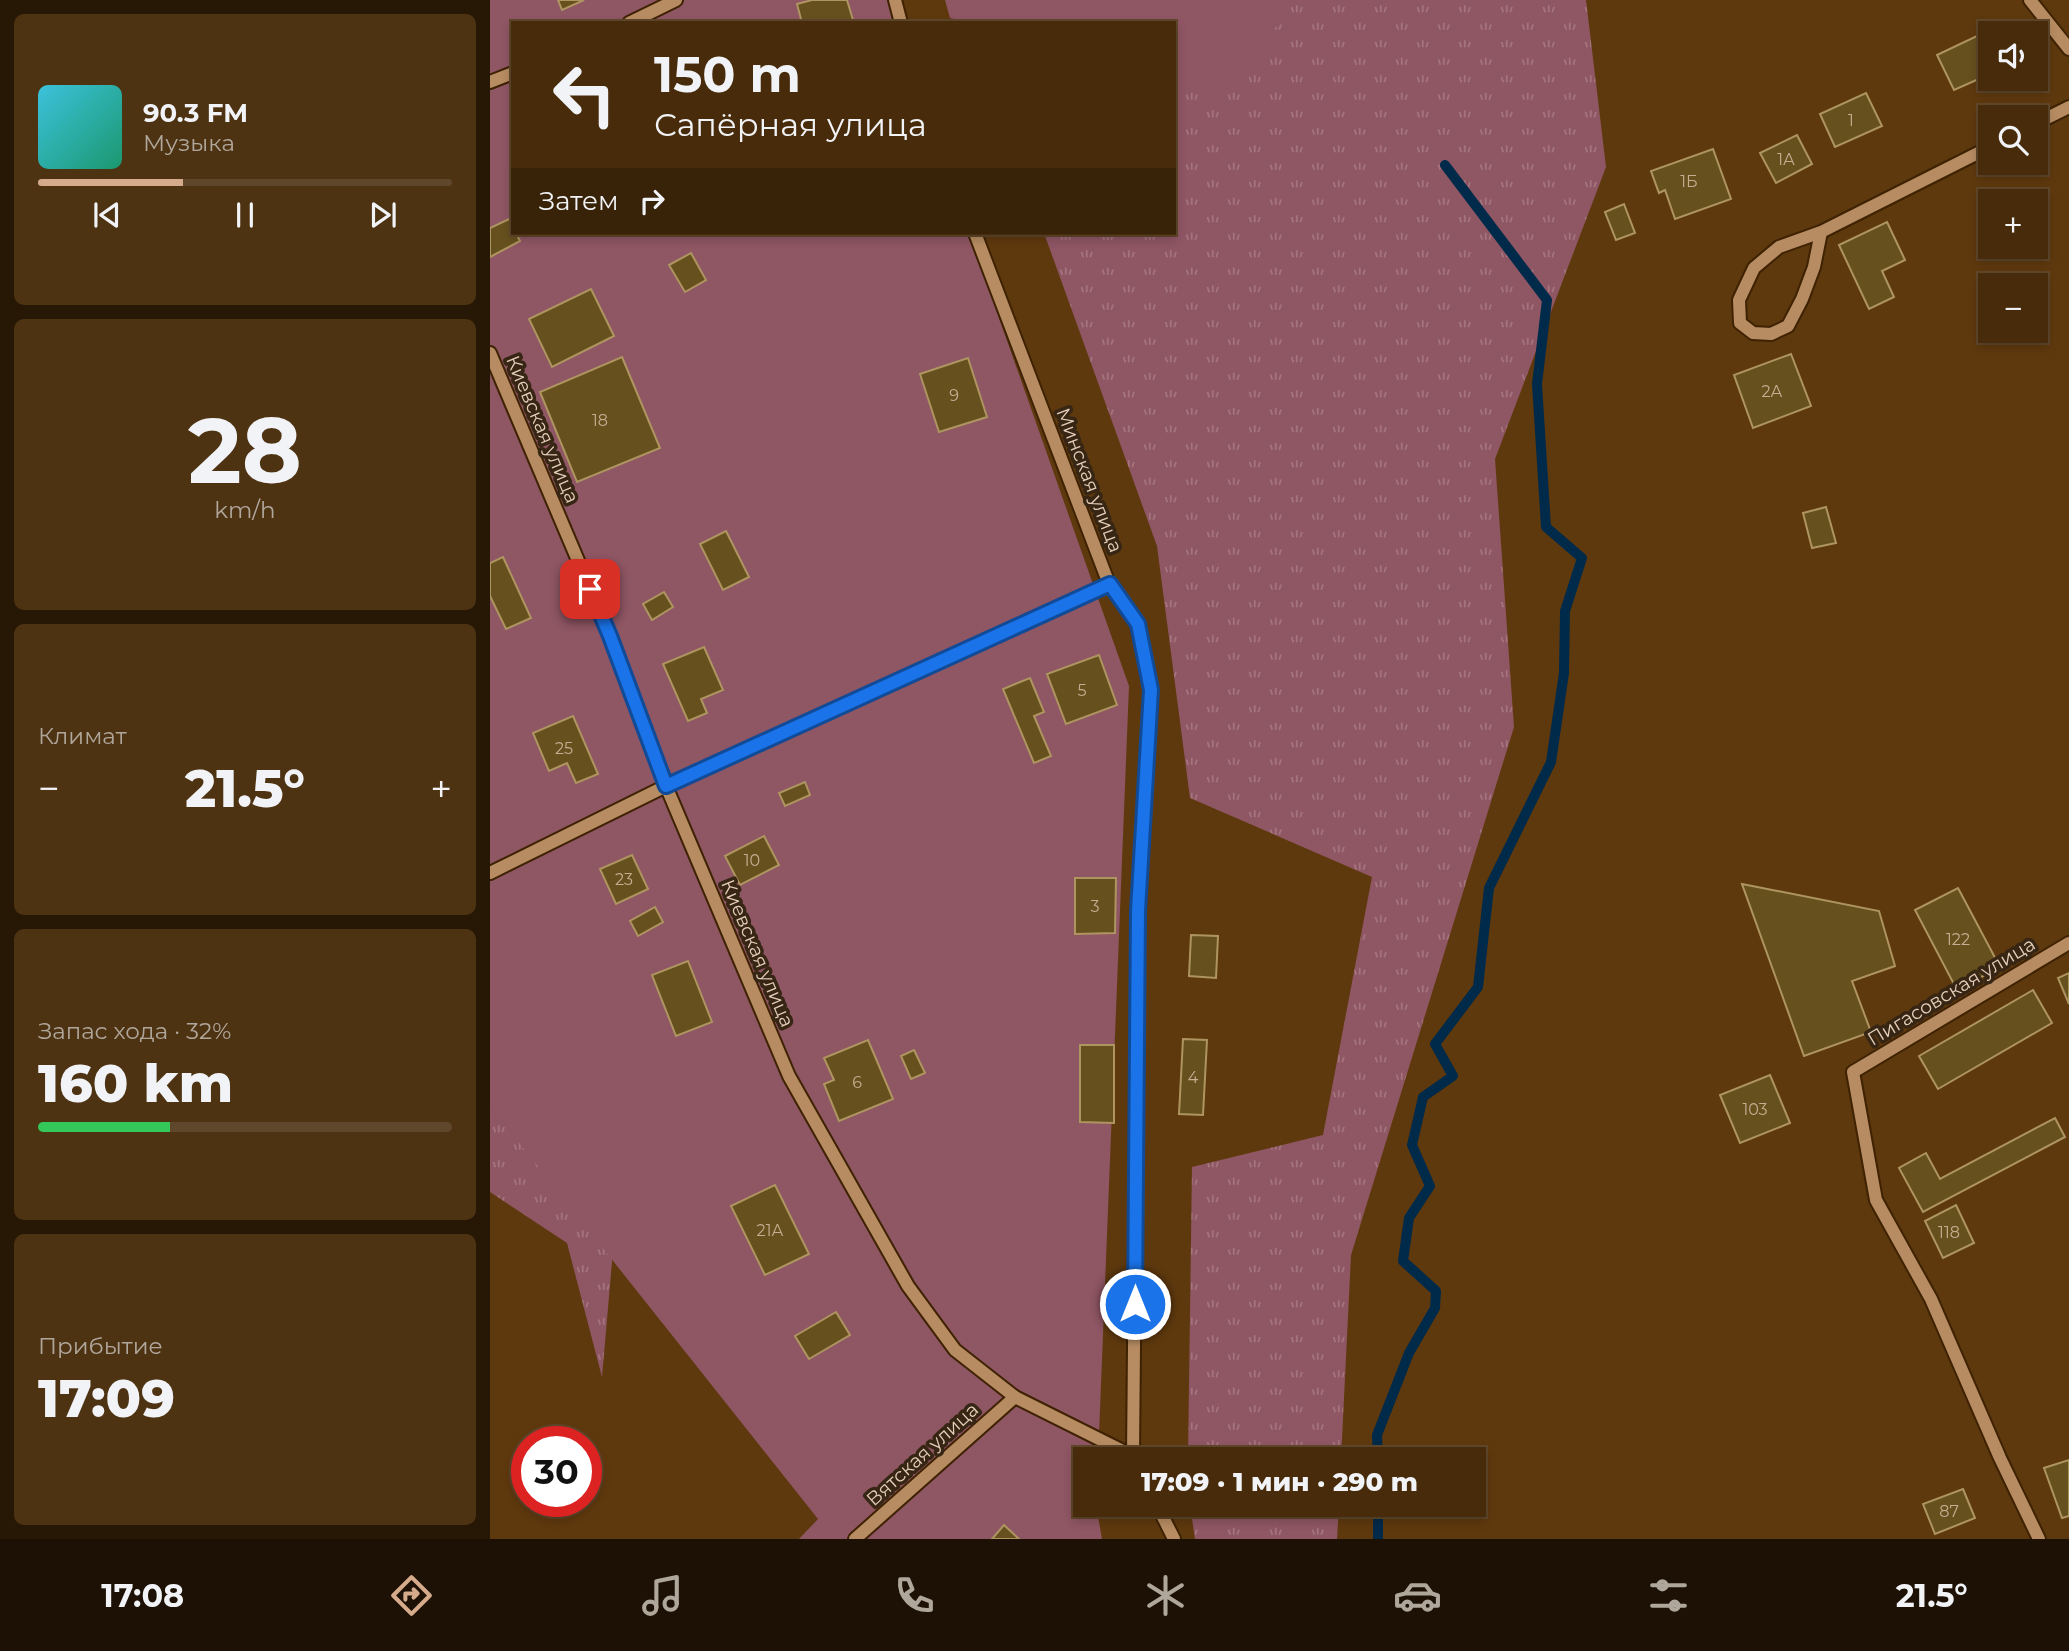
<!DOCTYPE html>
<html lang="ru">
<meta charset="utf-8">
<style>
:root{--surface:#472b0a;--page:#4e3313;--text:#f1f3f6;--muted:#b0a79c;--line:#5f472b;--accent:#d6ab8b}
body{margin:0;font-family:Montserrat,sans-serif;background:var(--page);color:var(--text);height:100vh;display:flex;flex-direction:column;font-size:26px;white-space:nowrap}
*{box-sizing:border-box;margin:0}
p{font-size:23px;color:var(--muted)}
.icon{flex:none;width:38px;height:38px;fill:none;stroke:currentColor;stroke-width:2;stroke-linecap:round;stroke-linejoin:round}
.map{position:relative;flex:1;overflow:hidden}
.side{display:flex;flex-direction:column;gap:14px;padding:14px;background:#271806;width:490px}
.side>*{flex:none}
.hud{position:absolute;left:21px;top:21px;width:665px;height:214px;border-radius:0px;box-shadow:0 4px 10px #0003,0 0 0 2px var(--line);background:#472b0a;color:var(--text);overflow:hidden}
.tools{position:absolute;left:1488px;top:21px;display:grid;gap:14px}
.tools a{display:grid;place-items:center;width:70px;height:70px;border-radius:0px;background:var(--surface);box-shadow:0 4px 10px #0003,0 0 0 2px var(--line);font-size:35px}
.speed{position:absolute;left:21px;top:1426px;display:flex;gap:14px;font-size:35px;font-weight:700;text-align:center}
.speed>*{display:grid;place-content:center;width:91px;height:91px;border-radius:50%;background:var(--surface);box-shadow:0 4px 10px #0003,0 0 0 2px var(--line);line-height:1}
.speed .limit{border:10px solid #d22;background:#fff;color:#111}
.pin{position:absolute;display:grid;place-items:center;width:60px;height:60px;color:#fff;margin:-30px;border-radius:14px;box-shadow:0 4px 10px #0006}
.me{position:absolute;width:77px;margin:-38px;rotate:0deg;stroke-linejoin:round;filter:drop-shadow(0 0 5px #0008)}
.turn{display:flex;align-items:center;gap:24px;height:147px;padding:0 28px;font-size:32px}
.turn .icon{width:91px;height:91px;stroke-width:2.5}
.turn b{display:block;font-size:49px;line-height:60px}
.then{display:flex;align-items:center;height:66px;padding:0 28px;background:#0003;gap:14px;font-size:26px}
.big{font-size:52px;font-weight:800;line-height:1.1}
.side .widget{flex:1;display:flex;flex-direction:column;justify-content:center;gap:10px;min-width:0;padding:0 24px;border-radius:10px;background:var(--page)}
.side .dial{align-items:center;gap:0}
.dial b{font-size:91px;line-height:1}
.song{display:flex;align-items:center;gap:21px}
.cover{width:84px;height:84px;border-radius:10px;background:linear-gradient(135deg,hsl(190 70% 55%),hsl(160 70% 35%))}
.played{height:7px;border-radius:4px;background:linear-gradient(90deg,var(--accent) 35%,var(--line) 35%)}
.keys{display:flex;justify-content:space-around;direction:ltr}
.heat{display:flex;justify-content:space-between;align-items:center;font-size:38px;direction:ltr}
.charge{height:10px;border-radius:5px;background:linear-gradient(90deg,#34c759 32%,var(--line) 0)}
.trip{position:absolute;left:583px;top:1447px;width:413px;height:70px;border-radius:0px;background:var(--surface);box-shadow:0 4px 10px #0003,0 0 0 2px var(--line);font-weight:800;line-height:70px;text-align:center}
.dock{display:flex;height:112px;justify-content:space-around;align-items:center;background:#1c1104;color:var(--muted)}
.dock .icon{width:49px;height:49px}
.dock .on{color:var(--accent)}
.dock b{font-size:32px;color:var(--text)}
main{display:flex;flex:1;min-height:0}
.map>svg:first-child{display:block}
.grass{fill:url(#grass-tufts)}
.garden{fill:#8f5664}
.lines{fill:none;stroke-linecap:round;stroke-linejoin:round}
.stream{stroke:#002a49;stroke-width:10}
.building{fill:#66501e;stroke:#ae9560;stroke-width:2}
.minor-casing{stroke:#3e2202;stroke-width:16}
.minor{stroke:#b78c62;stroke-width:12}
.route-casing{stroke:#114b97;stroke-width:18}
.route{stroke:#1a73e8;stroke-width:12}
.labels{text-anchor:middle;stroke-width:7;stroke-linejoin:round;paint-order:stroke}
.number-label{font-size:16px;fill:#c5ae92}
.street-label{font-size:19px;fill:#e5ceb9;stroke:#372614}
</style>
<main>
<section class="side">
<div class="widget">
<div class="song"><i class="cover"></i><div><b>90.3 FM</b><p>Музыка</p></div></div>
<div class="played"></div>
<div class="keys"><svg class="icon" aria-label="previous" viewBox="0 0 24 24"><path d="M18 5L8 12l10 7zM5 5v14"/></svg><svg class="icon" aria-label="pause" viewBox="0 0 24 24"><path d="M8 5v14M16 5v14"/></svg><svg class="icon" aria-label="next" viewBox="0 0 24 24"><path d="M6 5l10 7-10 7zM19 5v14"/></svg></div>
</div>
<div class="widget dial"><b>28</b><p>km/h</p></div>
<div class="widget"><p>Климат</p>
<div class="heat"><a>−</a><b class="big">21.5°</b><a>+</a></div>
</div>
<div class="widget"><p>Запас хода · 32%</p><b class="big">160 km</b><div class="charge"></div></div>
<div class="widget"><p>Прибытие</p><b class="big">17:09</b></div>
</section>
<div class="map">
<svg width="1579" height="1539" viewBox="0 0 1579 1539">
<defs>
<pattern id="grass-tufts" width="24" height="20" patternUnits="userSpaceOnUse" patternTransform="scale(1.75)"><rect width="24" height="20" fill="#8f5664"/><path d="M3 7l-1-3M5 7V3M7 7l1-3M15 17l-1-3M17 17v-4M19 17l1-3" fill="none" stroke="#a4757f"/></pattern>
</defs>
<rect width="100%" height="100%" fill="#5f390e"/>
<g class="grass">
<polygon points="512,0 1096,0 1116,167 1005,459 1024,727 861,1255 851,1459 698,1459 702,1167 833,1135 882,877 700,798 667,546 554,233 684,233 684,23 508,23"/>
<polygon points="0,1009 137,1089 112,1377 77,1243 0,1192"/>
<polygon points="700,1505 849,1505 847,1539 705,1539"/>
</g>
<g class="garden">
<polygon points="0,0 397,0 405,23 23,23 23,233 479,233 639,686 608,1459 595,1460 595,1505 606,1505 612,1539 309,1539 328,1519 0,1106"/>
<polygon points="455,0 807,0 737,89 684,75 684,23 479,23 460,18"/>
</g>
<g class="lines">
<g class="stream">
<polyline points="888,1460 887,1435 919,1353 945,1308 946,1291 913,1261 919,1218 940,1186 922,1145 933,1097 963,1076 945,1044 988,987 999,888 1061,762 1074,673 1075,611 1092,558 1056,527 1047,384 1057,300 955,165"/>
<polyline points="888,1539 888,1505"/>
</g>
</g>
<g class="building">
<polygon points="68,0 94,0 72,10"/>
<polygon points="322,0 357,0 363,20 353,23 312,23 307,4"/>
<polygon points="1510,25 1514,33 1500,33 1500,74 1464,90 1447,55"/>
<polygon points="1376,93 1392,126 1345,147 1330,114"/>
<polygon points="1307,135 1322,164 1286,183 1270,153"/>
<polygon points="1223,149 1241,199 1185,219 1175,190 1169,193 1161,171"/>
<polygon points="1134,204 1145,233 1126,240 1115,212"/>
<polygon points="19,219 23,226 23,233 26,233 30,241 0,257 0,228"/>
<polygon points="1397,222 1415,260 1392,271 1404,297 1379,309 1349,245"/>
<polygon points="201,253 216,280 195,292 179,265"/>
<polygon points="101,289 124,336 62,367 39,319"/>
<polygon points="1301,354 1321,406 1263,428 1244,375"/>
<polygon points="132,357 170,448 87,482 50,392"/>
<polygon points="478,358 497,417 449,432 430,374"/>
<polygon points="1336,507 1346,543 1322,548 1313,513"/>
<polygon points="236,531 259,577 233,590 210,544"/>
<polygon points="13,557 41,618 16,629 0,596 0,563"/>
<polygon points="174,592 183,607 162,620 153,604"/>
<polygon points="214,647 233,690 211,699 217,713 198,721 173,664"/>
<polygon points="609,655 627,705 576,724 557,674"/>
<polygon points="540,678 554,712 544,716 561,756 544,763 513,689"/>
<polygon points="83,716 108,774 86,783 77,763 59,771 43,733"/>
<polygon points="315,782 320,795 295,806 289,793"/>
<polygon points="274,836 289,865 250,885 235,856"/>
<polygon points="142,855 158,889 126,904 110,869"/>
<polygon points="585,878 626,878 625,933 585,934"/>
<polygon points="1252,884 1389,911 1405,966 1362,981 1381,1032 1314,1056"/>
<polygon points="1468,888 1510,967 1467,990 1425,910"/>
<polygon points="165,907 173,922 148,936 140,921"/>
<polygon points="701,935 728,936 726,978 699,976"/>
<polygon points="198,961 222,1022 186,1036 162,975"/>
<polygon points="1579,973 1579,1004 1568,978"/>
<polygon points="1543,990 1562,1023 1448,1089 1429,1056"/>
<polygon points="693,1039 717,1040 713,1115 689,1114"/>
<polygon points="378,1040 403,1099 349,1121 334,1084 344,1080 334,1058"/>
<polygon points="590,1045 624,1045 624,1123 590,1122"/>
<polygon points="424,1050 435,1073 421,1079 411,1056"/>
<polygon points="1280,1075 1300,1123 1250,1143 1230,1095"/>
<polygon points="1565,1118 1575,1137 1433,1212 1409,1168 1436,1153 1450,1179"/>
<polygon points="285,1185 319,1254 275,1275 241,1206"/>
<polygon points="1466,1205 1484,1243 1453,1258 1435,1221"/>
<polygon points="346,1312 360,1335 319,1359 305,1336"/>
<polygon points="1579,1460 1579,1516 1572,1518 1554,1468"/>
<polygon points="1473,1489 1485,1518 1445,1534 1433,1504"/>
<polygon points="514,1525 529,1539 502,1539"/>
</g>
<g class="lines">
<defs>
<g id="minor">
<polyline points="405,0 411,23"/>
<polyline points="1540,0 1579,49"/>
<polyline points="139,23 186,0"/>
<polyline points="0,82 23,73"/>
<polyline points="1545,124 1579,107"/>
<polyline points="1331,232 1324,267 1312,299 1298,326 1281,334 1263,333 1250,323 1249,300 1264,268 1289,247 1331,232 1500,147"/>
<polyline points="485,233 619,584 647,624 661,690 648,911 643,1456"/>
<polyline points="0,353 120,636 176,786 299,1076 418,1286 465,1350 525,1397 643,1456 645,1460"/>
<polyline points="0,873 176,786 619,584"/>
<polyline points="667,1505 684,1539"/>
<polyline points="365,1539 525,1397"/>
<polyline points="1549,1539 1510,1458 1441,1299 1386,1200 1363,1072 1579,943"/>
</g>
</defs>
<use href="#minor" class="minor-casing"/>
<use href="#minor" class="minor"/>
</g>
<g class="lines">
<defs>
<polyline id="route" points="100,589 120,636 176,786 620,584 648,624 661,690 648,911 645,1304"/>
</defs>
<use href="#route" class="route-casing"/>
<use href="#route" class="route"/>
</g>
<g class="labels">
<g class="number-label">
<text x="1361" y="126">1</text>
<text x="1296" y="165">1А</text>
<text x="1199" y="187">1Б</text>
<text x="1282" y="397">2А</text>
<text x="464" y="401">9</text>
<text x="110" y="426">18</text>
<text x="592" y="696">5</text>
<text x="74" y="754">25</text>
<text x="262" y="866">10</text>
<text x="134" y="885">23</text>
<text x="605" y="912">3</text>
<text x="1468" y="945">122</text>
<text x="703" y="1083">4</text>
<text x="367" y="1088">6</text>
<text x="1265" y="1115">103</text>
<text x="280" y="1236">21А</text>
<text x="1459" y="1238">118</text>
<text x="1459" y="1517">87</text>
</g>
<g class="street-label">
<text transform="translate(53 429) rotate(67)" y="7">Киевская улица</text>
<text transform="translate(600 480) rotate(69)" y="7">Минская улица</text>
<text transform="translate(268 953) rotate(67)" y="7">Киевская улица</text>
<text transform="translate(1461 991) rotate(-31)" y="7">Пигасовская улица</text>
<text transform="translate(432 1454) rotate(-42)" y="7">Вятская улица</text>
</g>
</g>
</svg>
<div class="tools">
<a><svg class="icon" aria-label="sound" viewBox="0 0 24 24"><path d="M4 9h4l5-4v14l-5-4H4zM17 9q2 3 0 6"/></svg></a>
<a><svg class="icon" aria-label="search" viewBox="0 0 24 24"><circle cx="10" cy="10" r="6"/><path d="M15 15l6 6"/></svg></a>
<a>+</a>
<a>−</a>
</div>
<div class="speed"><div class="limit">30</div></div>
<div class="pin" style="left:100px;top:589px;background:#d93025"><svg class="icon" aria-label="arrive" viewBox="0 0 24 24"><path d="M6 21V4h12l-3 4 3 4H6"/></svg></div>
<svg class="me" style="left:645px;top:1304px" viewBox="-20 -20 40 40"><circle r="17" fill="#1a73e8" stroke="#fff" stroke-width="3"/><path d="M0-11L8 9 0 5-8 9z" fill="#fff"/></svg>
<div class="trip">17:09 · 1 мин · 290 m</div>
<div class="hud">
<div class="turn"><svg class="icon" aria-label="left" viewBox="0 0 24 24"><path d="M17 20v-9H6M10 6l-5 5 5 5"/></svg><div><b>150 m</b>Сапёрная улица</div></div>
<div class="then">Затем<svg class="icon" aria-label="right" viewBox="0 0 24 24"><path d="M7 20v-9h11M14 6l5 5-5 5"/></svg></div>
</div>
</div>
</main>
<nav class="dock">
<b>17:08</b>
<svg class="icon on" aria-label="directions" viewBox="0 0 24 24"><path d="M12 3l9 9-9 9-9-9zM9 14v-3h6M13 9l2 2-2 2"/></svg>
<svg class="icon" aria-label="music" viewBox="0 0 24 24"><path d="M9 18V5l10-2v13"/><circle cx="6" cy="18" r="3"/><circle cx="16" cy="16" r="3"/></svg>
<svg class="icon" aria-label="phone" viewBox="0 0 24 24"><path d="M5 4h4l2 5-3 2q2 4 5 5l2-3 5 2v4C11 20 4 13 5 4z"/></svg>
<svg class="icon" aria-label="climate" viewBox="0 0 24 24"><path d="M12 3v18M4 7l16 10M4 17L20 7"/></svg>
<svg class="icon" aria-label="car" viewBox="0 0 24 24"><path d="M5 17H2v-5l4-1 3-4h7l3 4 3 1v5h-3M9 17h6M6 11h13"/><circle cx="7" cy="17" r="2"/><circle cx="17" cy="17" r="2"/></svg>
<svg class="icon" aria-label="filters" viewBox="0 0 24 24"><path d="M4 7h16M4 17h16"/><circle cx="9" cy="7" r="2"/><circle cx="15" cy="17" r="2"/></svg>
<b>21.5°</b>
</nav>
